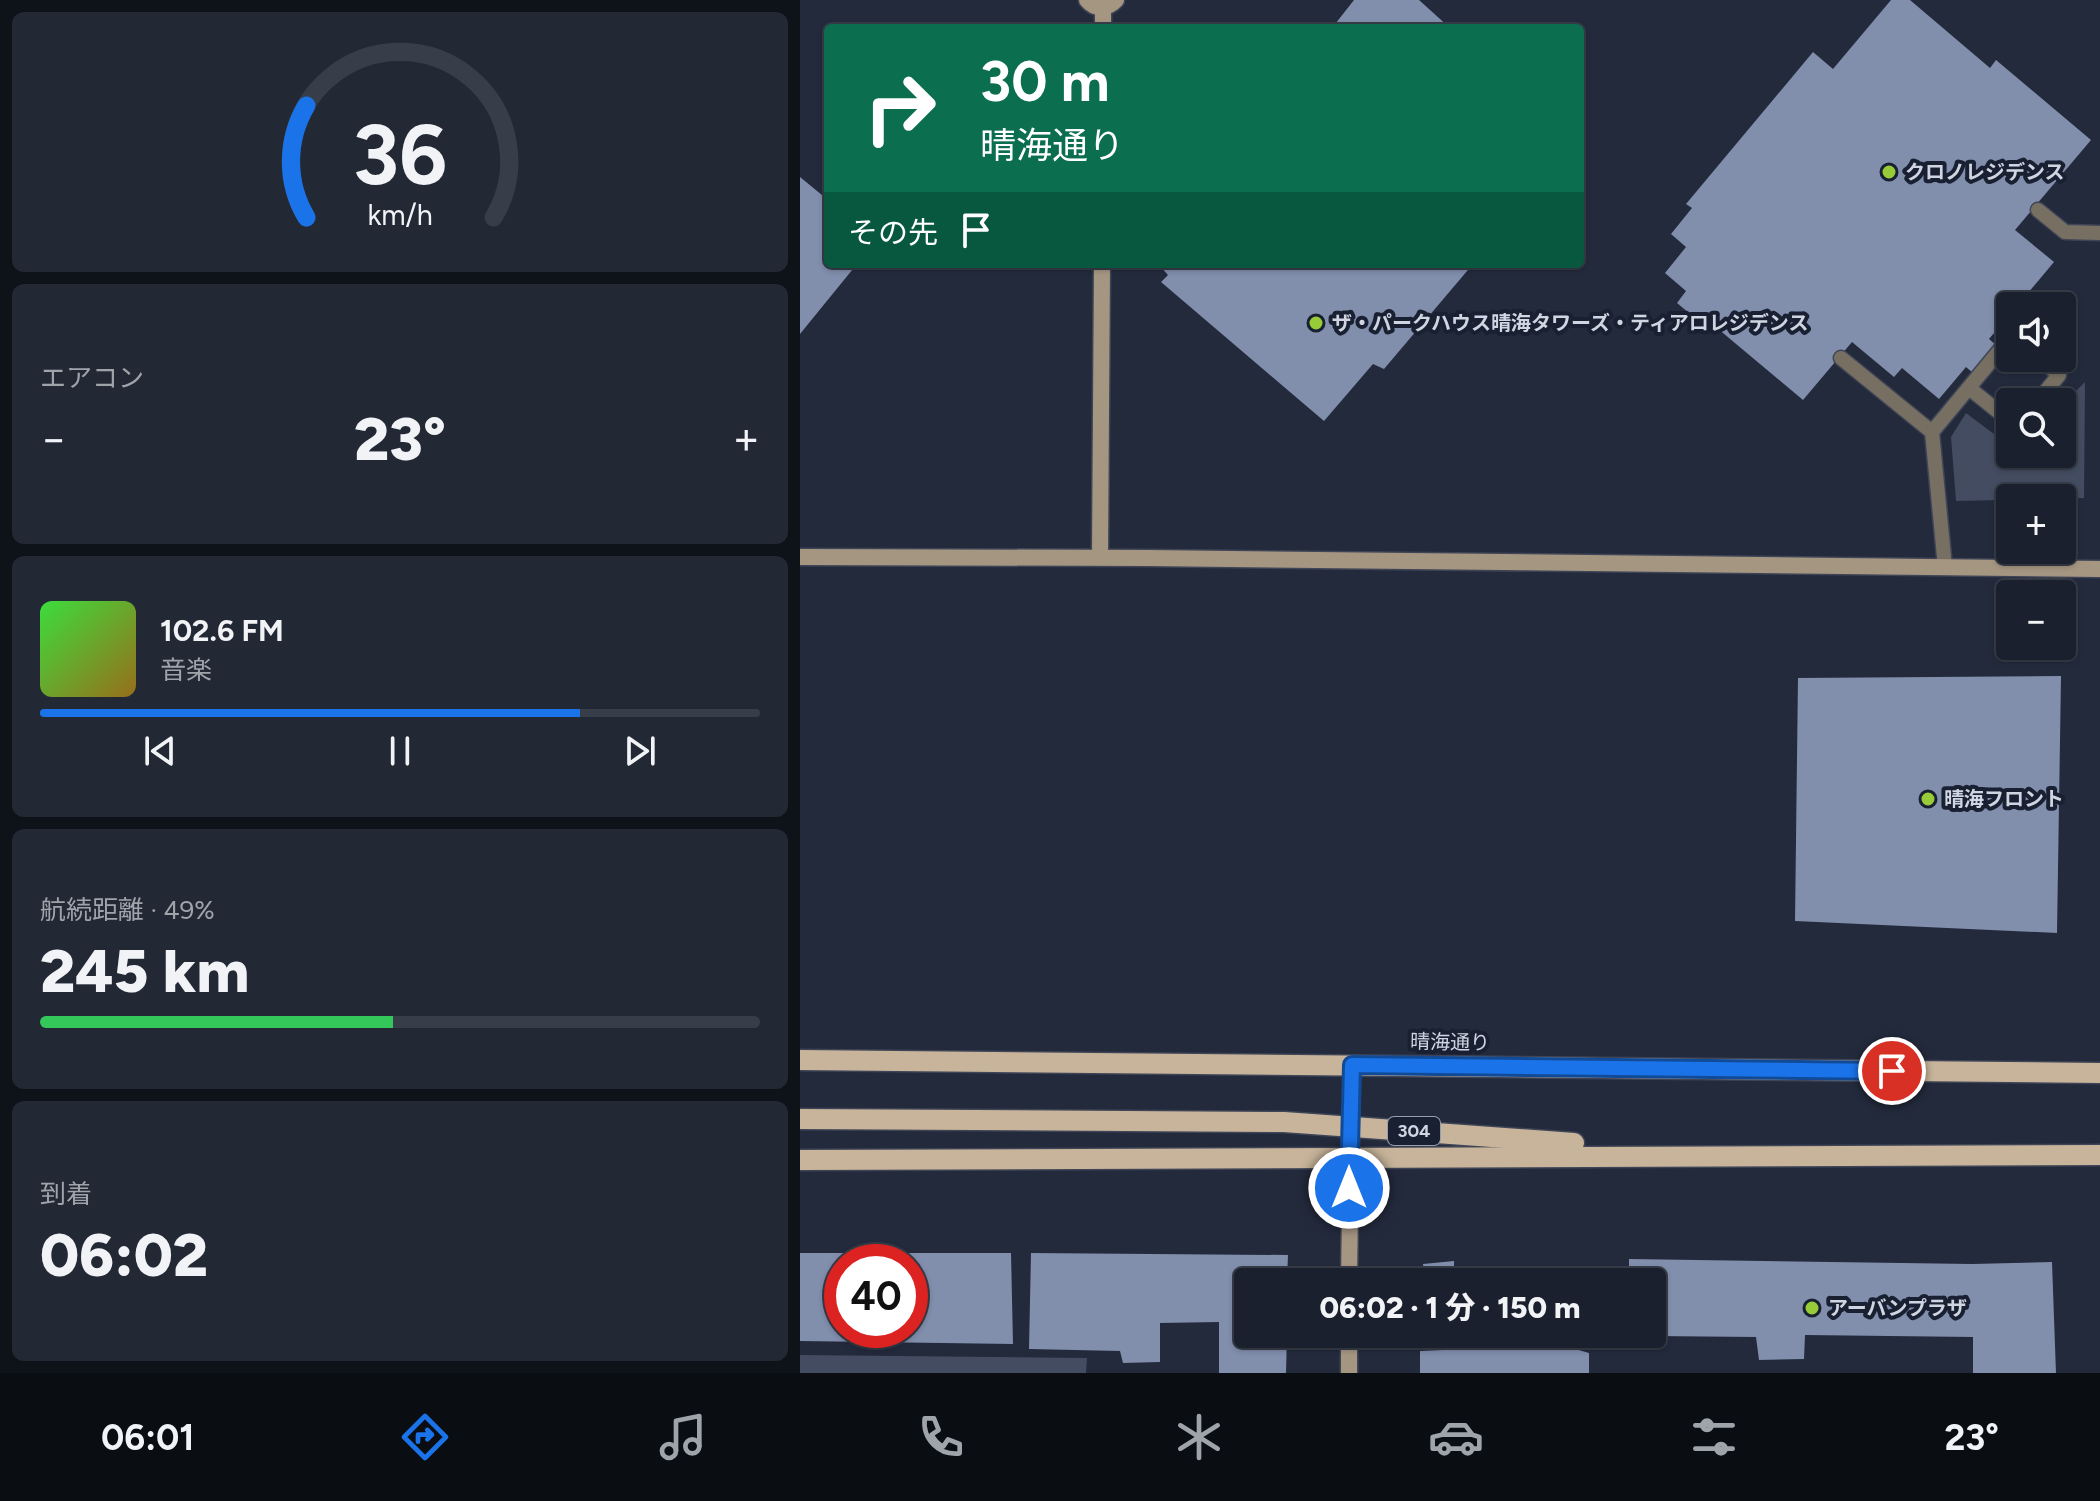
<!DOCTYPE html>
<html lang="ja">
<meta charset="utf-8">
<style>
:root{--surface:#1a202d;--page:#232835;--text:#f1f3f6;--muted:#9fa3aa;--line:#383e49;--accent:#1a73e8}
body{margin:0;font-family:Figtree,"Noto Sans JP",sans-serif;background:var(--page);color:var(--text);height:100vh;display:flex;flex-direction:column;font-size:30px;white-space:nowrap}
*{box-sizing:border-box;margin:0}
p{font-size:26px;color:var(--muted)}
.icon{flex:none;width:44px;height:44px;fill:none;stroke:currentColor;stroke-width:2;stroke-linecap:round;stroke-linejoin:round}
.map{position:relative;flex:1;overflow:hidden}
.side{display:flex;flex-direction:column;gap:12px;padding:12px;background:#0e1219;width:800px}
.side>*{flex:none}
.top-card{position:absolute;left:24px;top:24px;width:760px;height:244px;border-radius:8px;box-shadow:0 2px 6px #0004,0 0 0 2px var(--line);background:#0b6e4f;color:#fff;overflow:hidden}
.tools{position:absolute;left:1196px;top:292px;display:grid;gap:16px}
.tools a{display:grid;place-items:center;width:80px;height:80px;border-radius:8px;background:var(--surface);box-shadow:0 2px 6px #0004,0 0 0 2px var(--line);font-size:40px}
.speed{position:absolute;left:24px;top:1244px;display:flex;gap:16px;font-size:40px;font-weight:700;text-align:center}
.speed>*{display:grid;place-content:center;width:104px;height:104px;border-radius:50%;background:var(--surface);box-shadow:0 2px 6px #0004,0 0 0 2px var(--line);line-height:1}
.speed .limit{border:12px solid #d22;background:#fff;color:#111}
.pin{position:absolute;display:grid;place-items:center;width:68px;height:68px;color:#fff;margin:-34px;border:4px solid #fff;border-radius:50%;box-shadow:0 2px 8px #0007}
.me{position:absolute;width:88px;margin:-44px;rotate:0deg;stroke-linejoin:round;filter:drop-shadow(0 0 6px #0008)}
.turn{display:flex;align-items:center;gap:28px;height:168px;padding:0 24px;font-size:36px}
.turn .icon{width:104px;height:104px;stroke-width:2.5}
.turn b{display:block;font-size:56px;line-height:68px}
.then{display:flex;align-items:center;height:76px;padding:0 24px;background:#0003;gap:16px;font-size:30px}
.big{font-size:60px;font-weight:800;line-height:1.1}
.side .widget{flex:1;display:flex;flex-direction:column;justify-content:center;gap:12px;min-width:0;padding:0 28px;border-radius:12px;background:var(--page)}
.side .dial{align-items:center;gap:0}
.dial svg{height:208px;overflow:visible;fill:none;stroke:var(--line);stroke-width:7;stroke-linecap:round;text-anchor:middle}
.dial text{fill:var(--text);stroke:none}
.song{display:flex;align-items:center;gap:24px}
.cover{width:96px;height:96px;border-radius:12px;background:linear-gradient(135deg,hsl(120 70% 55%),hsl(40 70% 35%))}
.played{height:8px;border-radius:4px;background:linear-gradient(90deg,var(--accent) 75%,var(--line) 75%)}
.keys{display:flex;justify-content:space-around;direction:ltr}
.heat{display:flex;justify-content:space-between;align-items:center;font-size:44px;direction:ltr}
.charge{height:12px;border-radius:6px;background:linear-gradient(90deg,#34c759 49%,var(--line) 0)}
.trip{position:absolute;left:434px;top:1268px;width:432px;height:80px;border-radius:8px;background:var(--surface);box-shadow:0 2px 6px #0004,0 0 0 2px var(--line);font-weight:800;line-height:80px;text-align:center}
.tab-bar{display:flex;height:128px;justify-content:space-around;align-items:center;background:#0a0d12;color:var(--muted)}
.tab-bar .icon{width:56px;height:56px}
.tab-bar .active{color:var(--accent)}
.tab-bar b{font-size:36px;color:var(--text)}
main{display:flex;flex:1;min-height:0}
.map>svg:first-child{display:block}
.green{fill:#434c60}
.building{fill:#818eac;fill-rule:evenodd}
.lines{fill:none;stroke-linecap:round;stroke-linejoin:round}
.lane-casing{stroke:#3f4556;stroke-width:17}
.secondary-casing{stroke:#3f4556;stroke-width:19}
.primary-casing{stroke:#3f4556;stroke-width:23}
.lane{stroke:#786f63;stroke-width:14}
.secondary{stroke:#a59682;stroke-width:16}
.primary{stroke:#c7b49a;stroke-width:20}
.route-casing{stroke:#114b97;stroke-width:20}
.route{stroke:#1a73e8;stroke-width:14}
.poi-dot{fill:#97cc38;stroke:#192032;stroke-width:3}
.labels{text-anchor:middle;stroke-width:8;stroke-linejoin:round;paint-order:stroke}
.shield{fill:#192032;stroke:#989fac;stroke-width:2}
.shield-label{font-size:18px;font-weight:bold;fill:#cfd5e1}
.poi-label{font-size:20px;font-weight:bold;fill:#cfd5e1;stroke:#192032;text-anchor:start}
.street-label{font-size:20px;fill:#cfd5e1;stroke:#192032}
</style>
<main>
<section class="side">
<div class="widget dial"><svg viewBox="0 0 100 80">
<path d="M14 69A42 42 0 1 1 86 69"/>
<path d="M14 69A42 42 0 0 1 14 26" stroke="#1a73e8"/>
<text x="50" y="56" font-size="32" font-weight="700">36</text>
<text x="50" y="72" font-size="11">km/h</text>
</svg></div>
<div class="widget"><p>エアコン</p>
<div class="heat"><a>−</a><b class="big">23°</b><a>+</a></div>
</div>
<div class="widget">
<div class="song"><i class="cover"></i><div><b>102.6 FM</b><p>音楽</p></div></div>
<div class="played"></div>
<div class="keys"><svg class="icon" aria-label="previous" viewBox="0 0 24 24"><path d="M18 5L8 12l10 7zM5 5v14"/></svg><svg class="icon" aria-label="pause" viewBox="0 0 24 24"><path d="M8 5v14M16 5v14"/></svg><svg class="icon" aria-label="next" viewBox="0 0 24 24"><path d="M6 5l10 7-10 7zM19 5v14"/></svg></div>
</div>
<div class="widget"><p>航続距離 · 49%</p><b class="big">245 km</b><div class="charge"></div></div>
<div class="widget"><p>到着</p><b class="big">06:02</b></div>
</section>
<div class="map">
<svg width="1300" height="1373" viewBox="0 0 1300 1373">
<rect width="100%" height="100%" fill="#232a3c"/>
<g class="green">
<polygon points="1285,382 1284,498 1156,501 1151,437 1166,413 1210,446 1210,454 1262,454 1262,405"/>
<polygon points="0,1355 287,1358 286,1373 0,1373"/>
</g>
<g class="building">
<polygon points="554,0 619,0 650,28 532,28"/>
<polygon points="1091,0 1110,0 1190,68 1196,60 1291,140 1215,230 1254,262 1217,306 1210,306 1210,314 1189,339 1196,345 1173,373 1166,367 1139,399 1102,368 1094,377 1052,342 1003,400 917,328 913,333 877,303 886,291 865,273 886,247 871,234 892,208 886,204 1013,52 1033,69"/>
<polygon points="0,177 28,200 28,264 57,264 0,334"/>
<polygon points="358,264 673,264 584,369 573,364 524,421 361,282 368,275"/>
<polygon points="1261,676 1257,933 995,921 998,678"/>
<path d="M0,1253H211L213,1344L0,1341ZM42,1262H110V1330H42Z"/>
<polygon points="231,1253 488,1255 487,1282 448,1282 448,1334 487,1334 486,1373 419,1373 419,1322 360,1323 360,1362 323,1363 320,1351 229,1349"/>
<polygon points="829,1259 1172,1264 1252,1262 1256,1373 1173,1373 1173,1337 1005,1335 1004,1359 959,1360 956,1337 852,1336 852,1282 829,1282"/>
<polygon points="654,1261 654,1282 625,1282 623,1264"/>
<polygon points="643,1334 765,1334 765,1346 789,1353 789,1373 620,1373 620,1351 643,1350"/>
</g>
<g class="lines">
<defs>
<g id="lane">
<polyline points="1238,210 1265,232 1300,233"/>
<polyline points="1041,358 1132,432"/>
<polyline points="1169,388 1210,421"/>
<polyline points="1237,402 1259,375 1239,358"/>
<polyline points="1145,567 1132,432 1210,338"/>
</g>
<g id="secondary">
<path d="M287,0C295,10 308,9 316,0"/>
<polyline points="303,28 303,7"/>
<polyline points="0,557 347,558 1300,569"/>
<polyline points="300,557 302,264"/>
<polyline points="549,1282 552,1065"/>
<polyline points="549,1373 549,1334"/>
</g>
<g id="primary">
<polyline points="0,1060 1300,1073"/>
<polyline points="0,1119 484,1122 774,1143"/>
<polyline points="0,1160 1300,1155"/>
</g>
</defs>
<use href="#lane" class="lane-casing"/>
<use href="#secondary" class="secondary-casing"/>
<use href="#primary" class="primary-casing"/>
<use href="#lane" class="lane"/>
<use href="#secondary" class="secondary"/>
<use href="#primary" class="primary"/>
</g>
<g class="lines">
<defs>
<polyline id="route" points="549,1188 552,1065 1092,1071"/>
</defs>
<use href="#route" class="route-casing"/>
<use href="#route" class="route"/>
</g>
<g class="poi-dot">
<circle cx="1089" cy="172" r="8"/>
<circle cx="516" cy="323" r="8"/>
<circle cx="1128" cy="799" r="8"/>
<circle cx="1012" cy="1308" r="8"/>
</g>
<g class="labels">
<rect class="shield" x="588" y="1117" width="52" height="28" rx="6"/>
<g class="shield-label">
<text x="614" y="1137">304</text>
</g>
<g class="poi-label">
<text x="1105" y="179">クロノレジデンス</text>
<text x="532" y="330">ザ・パークハウス晴海タワーズ・ティアロレジデンス</text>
<text x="1144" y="806">晴海フロント</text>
<text x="1028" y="1315">アーバンプラザ</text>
</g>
<g class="street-label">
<text transform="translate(650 1042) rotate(1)" y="7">晴海通り</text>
</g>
</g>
</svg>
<div class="tools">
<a><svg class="icon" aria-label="sound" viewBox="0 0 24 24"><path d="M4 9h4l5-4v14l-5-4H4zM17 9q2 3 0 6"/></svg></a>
<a><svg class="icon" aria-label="search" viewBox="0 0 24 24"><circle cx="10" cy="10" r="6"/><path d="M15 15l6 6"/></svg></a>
<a>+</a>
<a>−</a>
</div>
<div class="speed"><div class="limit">40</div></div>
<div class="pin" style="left:1092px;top:1071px;background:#d93025"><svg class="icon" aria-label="arrive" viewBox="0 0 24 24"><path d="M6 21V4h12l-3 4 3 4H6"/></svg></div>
<svg class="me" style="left:549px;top:1188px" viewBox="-20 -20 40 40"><circle r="17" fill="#1a73e8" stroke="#fff" stroke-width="3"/><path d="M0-11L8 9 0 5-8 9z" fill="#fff"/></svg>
<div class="trip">06:02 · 1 分 · 150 m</div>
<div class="top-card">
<div class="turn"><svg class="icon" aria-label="right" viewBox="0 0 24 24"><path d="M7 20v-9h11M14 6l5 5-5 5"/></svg><div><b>30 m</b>晴海通り</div></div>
<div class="then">その先<svg class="icon" aria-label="arrive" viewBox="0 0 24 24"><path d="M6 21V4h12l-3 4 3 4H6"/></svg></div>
</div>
</div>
</main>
<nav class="tab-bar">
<b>06:01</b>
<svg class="icon active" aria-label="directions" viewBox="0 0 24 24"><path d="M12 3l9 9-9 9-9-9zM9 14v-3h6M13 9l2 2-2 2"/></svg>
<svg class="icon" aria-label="music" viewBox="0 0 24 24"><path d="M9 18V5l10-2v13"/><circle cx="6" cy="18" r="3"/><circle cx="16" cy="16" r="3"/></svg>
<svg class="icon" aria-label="phone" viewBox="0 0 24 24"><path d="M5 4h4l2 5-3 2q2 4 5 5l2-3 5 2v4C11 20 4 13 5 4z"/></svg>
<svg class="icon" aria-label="climate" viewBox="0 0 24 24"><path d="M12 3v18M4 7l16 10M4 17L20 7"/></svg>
<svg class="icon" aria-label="car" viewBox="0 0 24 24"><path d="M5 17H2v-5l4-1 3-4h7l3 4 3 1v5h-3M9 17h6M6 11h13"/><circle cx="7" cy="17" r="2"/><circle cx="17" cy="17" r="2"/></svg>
<svg class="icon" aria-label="filters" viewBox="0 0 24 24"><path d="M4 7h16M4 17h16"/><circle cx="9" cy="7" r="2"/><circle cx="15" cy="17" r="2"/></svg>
<b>23°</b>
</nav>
